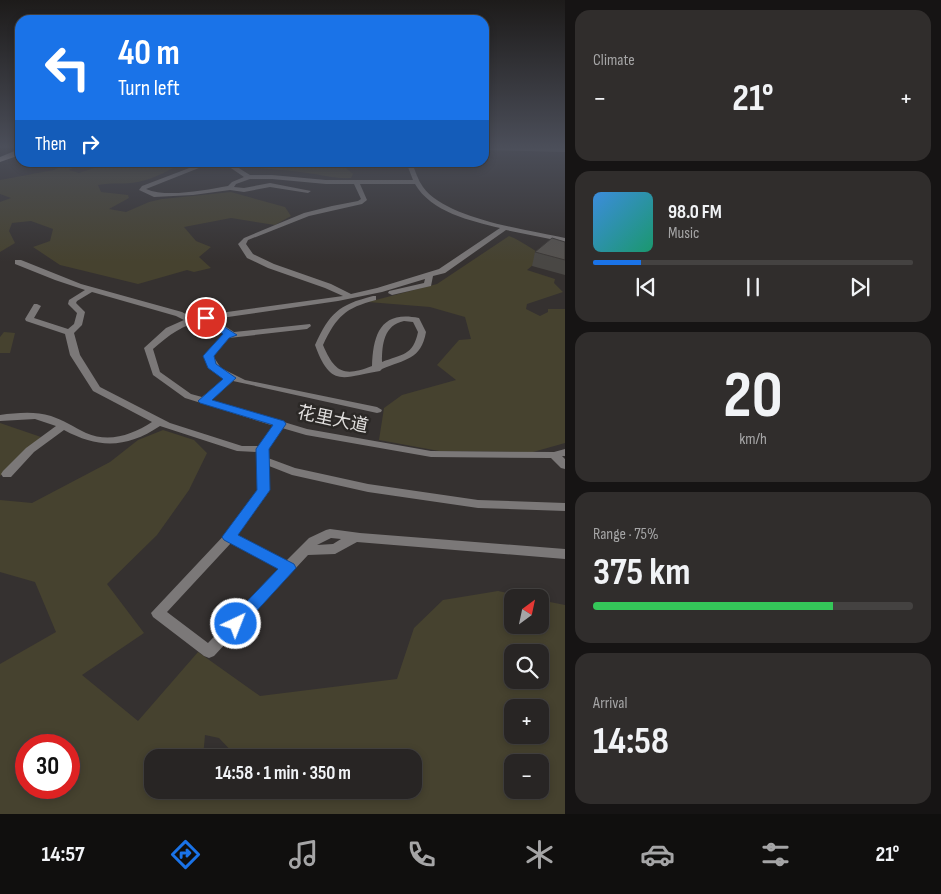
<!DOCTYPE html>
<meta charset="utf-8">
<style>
:root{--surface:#282524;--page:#302d2c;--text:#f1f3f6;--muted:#a5a5a6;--line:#444241;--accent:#1a73e8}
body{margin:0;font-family:"Sofia Sans Condensed","Noto Sans SC",sans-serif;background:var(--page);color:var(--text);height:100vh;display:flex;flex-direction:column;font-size:19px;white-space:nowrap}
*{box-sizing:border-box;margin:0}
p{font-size:16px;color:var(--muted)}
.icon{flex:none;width:28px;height:28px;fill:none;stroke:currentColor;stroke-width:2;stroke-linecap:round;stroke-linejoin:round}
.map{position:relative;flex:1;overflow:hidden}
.sheet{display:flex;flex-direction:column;gap:10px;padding:10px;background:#161414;width:376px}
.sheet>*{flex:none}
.guide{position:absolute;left:15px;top:15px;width:474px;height:152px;border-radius:15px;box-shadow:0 2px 8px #0003,0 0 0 1px var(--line);background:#1a73e8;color:#fff;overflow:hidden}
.needle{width:32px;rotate:33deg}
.buttons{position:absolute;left:504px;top:589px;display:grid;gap:10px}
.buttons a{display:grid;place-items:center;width:45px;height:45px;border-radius:10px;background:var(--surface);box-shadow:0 2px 8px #0003,0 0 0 1px var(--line);font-size:25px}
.speed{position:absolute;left:15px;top:734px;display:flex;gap:10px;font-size:25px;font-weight:700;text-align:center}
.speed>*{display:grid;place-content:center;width:65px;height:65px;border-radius:50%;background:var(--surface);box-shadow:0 2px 8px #0003,0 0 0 1px var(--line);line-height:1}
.speed .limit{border:8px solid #d22;background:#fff;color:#111}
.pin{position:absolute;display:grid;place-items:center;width:42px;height:42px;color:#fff;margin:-21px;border:2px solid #fff;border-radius:50%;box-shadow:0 1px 5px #0007}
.me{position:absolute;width:55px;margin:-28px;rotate:43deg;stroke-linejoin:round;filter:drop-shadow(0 0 4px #0008)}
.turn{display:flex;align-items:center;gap:18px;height:105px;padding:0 20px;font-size:22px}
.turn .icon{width:65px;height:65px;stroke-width:2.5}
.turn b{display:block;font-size:35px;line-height:42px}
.then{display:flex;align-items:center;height:48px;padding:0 20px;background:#0003;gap:10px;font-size:19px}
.big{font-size:38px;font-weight:700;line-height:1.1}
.sheet .tile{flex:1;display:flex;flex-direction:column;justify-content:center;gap:8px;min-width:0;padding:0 18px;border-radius:15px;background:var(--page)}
.sheet .dial{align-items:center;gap:0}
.dial b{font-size:65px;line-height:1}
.song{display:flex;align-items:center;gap:15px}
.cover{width:60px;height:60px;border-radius:8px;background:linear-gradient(135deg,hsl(210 70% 55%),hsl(160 70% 35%))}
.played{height:5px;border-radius:2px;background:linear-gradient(90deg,var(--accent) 15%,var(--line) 15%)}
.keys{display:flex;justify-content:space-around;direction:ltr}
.heat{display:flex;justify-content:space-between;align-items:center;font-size:28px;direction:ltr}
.charge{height:8px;border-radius:4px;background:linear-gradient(90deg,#34c759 75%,var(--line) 0)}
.trip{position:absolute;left:144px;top:749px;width:278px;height:50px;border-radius:15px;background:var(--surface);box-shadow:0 2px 8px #0003,0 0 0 1px var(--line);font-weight:700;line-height:50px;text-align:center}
.tabs{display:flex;height:80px;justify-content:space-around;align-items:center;background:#100f0e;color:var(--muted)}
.tabs .icon{width:35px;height:35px}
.tabs .on{color:var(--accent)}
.tabs b{font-size:22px;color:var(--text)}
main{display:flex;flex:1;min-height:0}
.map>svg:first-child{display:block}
.green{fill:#46422f;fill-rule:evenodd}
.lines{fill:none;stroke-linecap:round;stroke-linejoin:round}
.minor{fill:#7b7878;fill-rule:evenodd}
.trunk{fill:#d1cccc;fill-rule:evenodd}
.wall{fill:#494744}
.building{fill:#55524f;stroke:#3c3937}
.route{fill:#1a73e8;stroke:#114b97}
.labels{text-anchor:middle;stroke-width:5;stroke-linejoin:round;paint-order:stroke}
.street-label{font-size:18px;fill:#dfdddc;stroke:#2b2826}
</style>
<main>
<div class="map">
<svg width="565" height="814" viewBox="0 0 565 814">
<rect width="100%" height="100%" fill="#353130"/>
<g class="green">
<path d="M68,163H82L69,170L79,173L100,166V163H183C169,170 154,179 138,182C125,185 112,182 98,185L101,192L128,195L129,198L109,209L126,212L149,202L162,199L231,192L285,207L291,216L275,225L231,218L184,227L196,241L211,247L199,257L211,268L194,272L187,270L138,284L60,265L33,247L50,241L53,229L31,221L12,223L9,231L15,243L0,252V202L11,198L0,194V180L54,170Z"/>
<path d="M235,163H340L353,174L351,178C335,179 323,175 308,173C284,169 260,169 236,165Z"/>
<path d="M509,236C523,241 531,250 545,255L527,270L555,279L554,283L563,292L527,304L526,309L540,316L548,312V309H565V443L533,452L439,451L379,440L384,408L402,395L456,380L437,365L459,340L471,339L465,317L430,307L368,302L437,284Z"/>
<polygon points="4,332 15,333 10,353 0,353 0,337"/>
<polygon points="0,423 41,437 0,476"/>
<path d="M163,430L194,440L207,453L189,490L157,535L107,584L144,633L82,675L138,721L198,652L260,696L397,679L414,628L443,600L498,591L528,597L512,598V625H540V600L565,605V814H0V664L56,632L35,582L0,572V500L32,503L110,462L138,440ZM512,652H540V680H512ZM512,708H540V735H512ZM205,735L219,738L237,757L412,758V790H240L232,799L224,790H152V758L203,757ZM26,745H69V788H26ZM512,762H540V790H512Z"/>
</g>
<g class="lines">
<g class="minor">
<polygon points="484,148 565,148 565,152 487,150"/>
<path d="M205,162H214L146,189C167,198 205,190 228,186L232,182L244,177L222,162H229L250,175H272L326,180H413L406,162H412C415,171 418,180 423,187C446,219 528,230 565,238V242L506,230L445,273L433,276L431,286L392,295L388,293L389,291L424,283L425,279L382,292L338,301L214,319L234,332L310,324L311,326L307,329L229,338L213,356L221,368L245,380L377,407L382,410L381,412L377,413L233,381L211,400L307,429L431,451L554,452L565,449V456H562L565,459V469L561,468L551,458L431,457L306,435L282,428L268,449V458L295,468L368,484L478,500L565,503V511L478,508L368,492L292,475L269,466L270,490L237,536L286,561L309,538L326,530L330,529L360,533L565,549V559L357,542L335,554L308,555L214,656L209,658L204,656L153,617L151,613L229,530L258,490V452L237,451L160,426C127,448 99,449 64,430L34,452L11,477H3L1,474L3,471L26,448L56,426L35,419L0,421V415C17,413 34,411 51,416C63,420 74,427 86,433C109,443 132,435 152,422L93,391L70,355L65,334L26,321L25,319L34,304H37L41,306L34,318L68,329L74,324L77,313L68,304L69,300L85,290L55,280L15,264V260H21L81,284L182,312L191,317L343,296L325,288L268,268L247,258L238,244L244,238L304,213L332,206L358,201L361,199L354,184H326L272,179H250L236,184L234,187L244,188L270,183L311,191L308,193L270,187L244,192L230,190L193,195L154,197L139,190L142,186ZM360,184H415C431,212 471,221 500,228L439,269L377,288L351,294L331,284L274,264L253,254L246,244L248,240L309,216L362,204L367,200ZM92,292L176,316L184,320L166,328L144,348L153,375L185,398L274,426L260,446H242L170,423L100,387L80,355L74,333L82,325L85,312L76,303L77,301ZM204,321L224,334L203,356L210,368L225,378L202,397L191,394L160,372L153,349C169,335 183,324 204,321ZM331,538L341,539L333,544L317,545ZM231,543L279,569L208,643L167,612Z"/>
<path d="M373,296H376V300C345,308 337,316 323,345C335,373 344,377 372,366C373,334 381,310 419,318L426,332C421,360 405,359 382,369L380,371C343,377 331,389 315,345C330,313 338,305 373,296ZM404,321L413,322L418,332C413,356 402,354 382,362C382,344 384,325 404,321Z"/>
</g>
<polygon class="trunk" points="17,150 20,150 20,155 0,162 0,157"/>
</g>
<polygon class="wall" points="565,242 565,275 532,266 535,252"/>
<polygon class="building" points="552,238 565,242 565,260 535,252"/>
<linearGradient id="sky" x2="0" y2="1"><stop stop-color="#1d1b1a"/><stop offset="0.56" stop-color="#4b4e59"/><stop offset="1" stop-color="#4b4e59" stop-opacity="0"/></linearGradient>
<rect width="565" height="262" fill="url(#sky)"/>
<polygon class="route" points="206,315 237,335 229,338 214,356 216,364 236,378 212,400 284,421 286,424 269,449 270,490 238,535 294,564 296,568 241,628 236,630 230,628 228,624 230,619 278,569 224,540 222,537 257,490 256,449 273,425 200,403 198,401 223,379 208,368 203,356 223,334 203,320 202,318"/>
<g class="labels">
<g class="street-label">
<text transform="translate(333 419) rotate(12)" y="6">花里大道</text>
</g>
</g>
</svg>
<div class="buttons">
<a><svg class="needle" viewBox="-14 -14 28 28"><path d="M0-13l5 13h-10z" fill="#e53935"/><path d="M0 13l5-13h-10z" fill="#a5a5a6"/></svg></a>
<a><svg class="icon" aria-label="search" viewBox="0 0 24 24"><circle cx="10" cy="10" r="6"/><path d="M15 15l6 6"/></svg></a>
<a>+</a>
<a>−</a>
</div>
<div class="speed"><div class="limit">30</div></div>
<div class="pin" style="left:206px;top:318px;background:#d93025"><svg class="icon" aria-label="arrive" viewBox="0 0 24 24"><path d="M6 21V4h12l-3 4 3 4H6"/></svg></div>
<svg class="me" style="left:236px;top:624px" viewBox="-20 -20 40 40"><circle r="17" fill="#1a73e8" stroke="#fff" stroke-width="3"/><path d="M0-11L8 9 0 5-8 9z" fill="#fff"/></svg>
<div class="trip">14:58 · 1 min · 350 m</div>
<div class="guide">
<div class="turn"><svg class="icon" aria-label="left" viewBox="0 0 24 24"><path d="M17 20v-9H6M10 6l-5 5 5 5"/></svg><div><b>40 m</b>Turn left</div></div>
<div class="then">Then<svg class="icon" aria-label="right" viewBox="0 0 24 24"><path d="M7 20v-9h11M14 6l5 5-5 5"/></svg></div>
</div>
</div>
<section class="sheet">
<div class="tile"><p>Climate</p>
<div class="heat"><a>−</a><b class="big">21°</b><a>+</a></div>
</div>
<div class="tile">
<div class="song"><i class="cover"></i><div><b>98.0 FM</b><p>Music</p></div></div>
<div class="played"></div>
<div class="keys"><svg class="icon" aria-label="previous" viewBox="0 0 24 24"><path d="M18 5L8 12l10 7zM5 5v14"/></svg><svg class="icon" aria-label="pause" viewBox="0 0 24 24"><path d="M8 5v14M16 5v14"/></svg><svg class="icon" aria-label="next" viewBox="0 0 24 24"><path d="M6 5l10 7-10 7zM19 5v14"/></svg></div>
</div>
<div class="tile dial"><b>20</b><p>km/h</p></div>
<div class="tile"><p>Range · 75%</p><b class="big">375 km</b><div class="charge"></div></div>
<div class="tile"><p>Arrival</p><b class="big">14:58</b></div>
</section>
</main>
<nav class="tabs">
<b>14:57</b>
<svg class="icon on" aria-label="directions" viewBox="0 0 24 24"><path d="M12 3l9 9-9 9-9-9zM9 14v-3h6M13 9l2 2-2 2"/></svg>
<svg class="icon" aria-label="music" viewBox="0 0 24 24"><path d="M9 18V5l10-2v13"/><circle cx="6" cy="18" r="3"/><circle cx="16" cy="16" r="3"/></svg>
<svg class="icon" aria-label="phone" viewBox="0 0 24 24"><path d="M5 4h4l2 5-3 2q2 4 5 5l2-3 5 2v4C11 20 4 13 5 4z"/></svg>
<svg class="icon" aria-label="climate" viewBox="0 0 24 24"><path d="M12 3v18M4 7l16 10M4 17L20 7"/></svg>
<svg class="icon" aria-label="car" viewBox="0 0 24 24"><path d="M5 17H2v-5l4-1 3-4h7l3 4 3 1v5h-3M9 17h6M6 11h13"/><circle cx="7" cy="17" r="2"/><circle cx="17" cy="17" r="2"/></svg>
<svg class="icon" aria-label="filters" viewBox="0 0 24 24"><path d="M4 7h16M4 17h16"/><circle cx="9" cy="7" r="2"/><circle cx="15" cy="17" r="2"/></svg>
<b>21°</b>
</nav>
